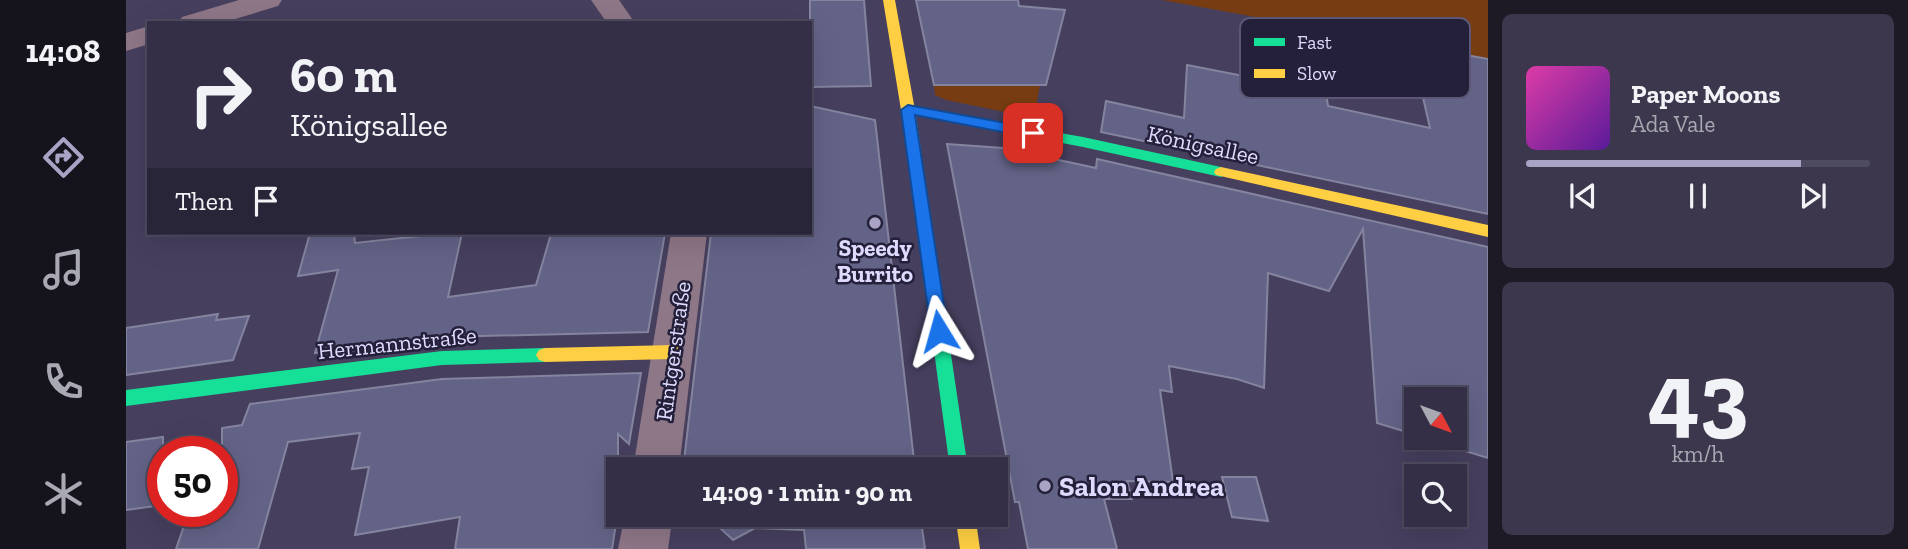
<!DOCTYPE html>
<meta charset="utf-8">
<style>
:root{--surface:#342f46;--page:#3c374d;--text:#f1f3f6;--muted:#a9a9b3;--line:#4e4a5f;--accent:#a9a4c6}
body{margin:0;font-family:"Zilla Slab",serif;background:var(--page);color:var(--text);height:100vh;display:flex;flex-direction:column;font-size:26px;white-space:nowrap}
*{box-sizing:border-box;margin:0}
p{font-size:23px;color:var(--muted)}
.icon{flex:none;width:38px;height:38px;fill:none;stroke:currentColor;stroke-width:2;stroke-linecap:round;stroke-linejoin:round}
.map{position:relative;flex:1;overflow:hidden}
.details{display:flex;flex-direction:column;gap:14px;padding:14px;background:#1d1a26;width:420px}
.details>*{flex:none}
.hud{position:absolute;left:21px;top:21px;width:665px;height:214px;border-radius:0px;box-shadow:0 7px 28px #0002,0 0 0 2px var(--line);background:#342f46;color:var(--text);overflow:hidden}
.needle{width:46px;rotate:131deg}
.controls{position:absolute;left:1278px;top:387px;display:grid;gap:14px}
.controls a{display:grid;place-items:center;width:63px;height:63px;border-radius:0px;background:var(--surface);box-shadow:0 7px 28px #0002,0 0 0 2px var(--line);font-size:35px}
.speed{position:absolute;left:21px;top:436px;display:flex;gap:14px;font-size:35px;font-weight:700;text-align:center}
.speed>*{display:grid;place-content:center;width:91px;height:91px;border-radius:50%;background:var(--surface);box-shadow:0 7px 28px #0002,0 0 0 2px var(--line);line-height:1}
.speed .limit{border:10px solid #d22;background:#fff;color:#111}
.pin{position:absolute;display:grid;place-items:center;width:60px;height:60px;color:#fff;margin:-30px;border-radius:14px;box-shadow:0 4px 10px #0006}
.me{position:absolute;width:77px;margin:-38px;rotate:352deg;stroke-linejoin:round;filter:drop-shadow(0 0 5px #0008)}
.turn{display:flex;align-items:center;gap:24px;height:147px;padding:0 28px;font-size:32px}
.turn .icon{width:91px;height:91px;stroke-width:2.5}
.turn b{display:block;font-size:49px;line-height:60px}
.then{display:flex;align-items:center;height:66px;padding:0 28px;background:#0003;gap:14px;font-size:26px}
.details .card{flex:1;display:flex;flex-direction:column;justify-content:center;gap:10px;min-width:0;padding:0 24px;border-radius:10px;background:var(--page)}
.details .dial{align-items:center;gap:0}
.dial b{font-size:91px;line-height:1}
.song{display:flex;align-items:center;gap:21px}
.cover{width:84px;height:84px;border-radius:10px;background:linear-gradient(135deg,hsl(320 70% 55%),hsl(270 70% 35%))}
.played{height:7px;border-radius:4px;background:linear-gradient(90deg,var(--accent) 80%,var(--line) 80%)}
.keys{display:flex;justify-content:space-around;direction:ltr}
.trip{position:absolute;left:480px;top:457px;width:402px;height:70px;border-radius:0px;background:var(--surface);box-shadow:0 7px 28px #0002,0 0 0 2px var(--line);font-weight:800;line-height:70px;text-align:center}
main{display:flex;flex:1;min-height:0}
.tab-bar{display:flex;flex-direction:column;width:126px;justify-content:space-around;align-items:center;background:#15131c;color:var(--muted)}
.tab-bar .icon{width:49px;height:49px}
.tab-bar .active{color:var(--accent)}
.tab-bar b{font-size:32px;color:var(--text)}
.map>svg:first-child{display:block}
.green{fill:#773c11}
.building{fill:#626386;stroke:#84849f;stroke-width:2}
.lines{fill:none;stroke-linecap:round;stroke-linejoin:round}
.street{fill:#8e7787;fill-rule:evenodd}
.fast{fill:#16e098;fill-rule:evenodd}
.slow{fill:#ffcf43;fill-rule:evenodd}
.route{fill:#1a73e8;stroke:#114b97;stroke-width:2}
.poi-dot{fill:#a9a4c6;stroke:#24203a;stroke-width:2.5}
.labels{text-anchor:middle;stroke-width:5;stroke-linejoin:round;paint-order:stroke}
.street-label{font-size:23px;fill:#dfdbfe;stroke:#24203a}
.poi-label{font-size:23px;font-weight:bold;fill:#dfdbfe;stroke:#24203a}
.near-poi-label{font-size:28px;font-weight:bold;fill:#dfdbfe;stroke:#24203a;text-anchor:start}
.key{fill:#24203a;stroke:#5c5875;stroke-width:2}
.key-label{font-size:19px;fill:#dfdbfe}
</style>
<main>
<nav class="tab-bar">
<b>14:08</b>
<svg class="icon active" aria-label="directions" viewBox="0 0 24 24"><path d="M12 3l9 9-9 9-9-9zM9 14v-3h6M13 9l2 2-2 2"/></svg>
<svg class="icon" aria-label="music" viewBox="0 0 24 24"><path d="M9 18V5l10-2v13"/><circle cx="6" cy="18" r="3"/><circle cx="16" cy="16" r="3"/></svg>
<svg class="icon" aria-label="phone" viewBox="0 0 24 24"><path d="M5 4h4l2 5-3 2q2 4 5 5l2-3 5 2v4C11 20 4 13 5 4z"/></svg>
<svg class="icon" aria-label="climate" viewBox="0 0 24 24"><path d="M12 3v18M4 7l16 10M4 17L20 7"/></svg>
</nav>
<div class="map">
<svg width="1362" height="549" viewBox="0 0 1362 549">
<rect width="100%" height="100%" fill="#463f5e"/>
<g class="green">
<polygon points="1036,0 1362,0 1362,59"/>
<polygon points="808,85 914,85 908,118 820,100 809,95"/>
</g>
<g class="building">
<polygon points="684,0 738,0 745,86 684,87"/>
<polygon points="790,0 892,0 893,6 939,10 920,85 808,85"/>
<polygon points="1285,45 1362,59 1362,214 975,132 980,101 1058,118 1061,65 1200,92 1202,106 1304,128"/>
<polygon points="684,106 749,120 789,469 557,469 585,233 684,233"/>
<polygon points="821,144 877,148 970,168 971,159 1362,247 1362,458 1297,438 1328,438 1328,399 1290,399 1290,435 1251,423 1237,229 1203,291 1142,273 1138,388 1111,379 1043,366 1046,392 1034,390 1047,482 1001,481 1006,499 978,499 991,549 902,549 893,502 889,502"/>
<polygon points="184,233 228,233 229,243 294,236 295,233 336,233 322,297 410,285 425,234 539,233 522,332 316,337 189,353 212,270 172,276"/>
<polygon points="92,314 90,320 123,316 107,360 0,375 0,328"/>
<polygon points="515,373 503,444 492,434 492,511 486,549 329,549 334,517 229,535 243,467 226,469 234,433 162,442 132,549 50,549 63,511 96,511 96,428 116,425 124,404 316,379"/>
<polygon points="37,437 37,505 0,510 0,442"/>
<polygon points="1096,477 1130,477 1142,521 1106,517"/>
<polygon points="579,514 794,514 799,549 680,549 678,530 629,528 607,540"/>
</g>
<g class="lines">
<g class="street">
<polygon points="113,0 156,0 152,6 96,23 52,23 56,17"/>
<polygon points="465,0 493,0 509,23 481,23"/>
<polygon points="23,26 23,44 0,51 0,33"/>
<polygon points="545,233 581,233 553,469 507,469"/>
<polygon points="499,514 547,514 542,549 492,549"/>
</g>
<g class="fast">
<polygon points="782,106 957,137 1095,167 1102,172 1095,177 957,147 777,113 775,110"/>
<polygon points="811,307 817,309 819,314 842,469 824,469 803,314 805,309"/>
<polygon points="419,348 425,350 428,355 425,360 419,362 316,365 0,406 0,390 316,351"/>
</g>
<g class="slow">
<polygon points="757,0 769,0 789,110 819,314 817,319 811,321 805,319 803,314 775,110"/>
<polygon points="1095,167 1362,225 1362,237 1090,175 1088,172 1090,169"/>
<polygon points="548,345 554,347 557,352 554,357 548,359 419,362 413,360 410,355 413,350 419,348"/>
<polygon points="829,514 849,514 854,549 834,549"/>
</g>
</g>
<polygon class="route" points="782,105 907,128 914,133 907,138 789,115 822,331 819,336 807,336 805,331 775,110"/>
<g class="poi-dot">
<circle cx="749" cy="223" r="7"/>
<circle cx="919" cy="486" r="7"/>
</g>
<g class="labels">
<g class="street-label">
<text transform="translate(1077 145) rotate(12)" y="8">Königsallee</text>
<text transform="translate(271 343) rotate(-6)" y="8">Hermannstraße</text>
<text transform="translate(547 351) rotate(-82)" y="8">Rintgerstraße</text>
</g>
<g class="poi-label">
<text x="749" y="256">Speedy<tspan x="749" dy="26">Burrito</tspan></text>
</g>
<g class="near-poi-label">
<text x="933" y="496">Salon Andrea</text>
</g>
</g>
<rect x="1114" y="18" width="230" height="80" rx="10" class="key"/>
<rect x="1128" y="38" width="31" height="8" fill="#16e098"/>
<rect x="1128" y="69" width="31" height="9" fill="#ffcf43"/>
<g class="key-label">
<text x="1171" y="49">Fast</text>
<text x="1171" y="80">Slow</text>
</g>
</svg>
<div class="controls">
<a><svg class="needle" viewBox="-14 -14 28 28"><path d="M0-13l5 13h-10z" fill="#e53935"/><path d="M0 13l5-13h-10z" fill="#a9a9b3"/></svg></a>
<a><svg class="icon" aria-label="search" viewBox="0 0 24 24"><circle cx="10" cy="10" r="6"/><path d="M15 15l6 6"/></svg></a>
</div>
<div class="speed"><div class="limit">50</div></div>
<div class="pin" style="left:907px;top:133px;background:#d93025"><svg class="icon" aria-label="arrive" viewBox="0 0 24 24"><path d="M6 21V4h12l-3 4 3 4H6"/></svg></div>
<svg class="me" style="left:813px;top:331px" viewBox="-20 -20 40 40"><path d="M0-17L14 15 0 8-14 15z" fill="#1a73e8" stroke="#fff" stroke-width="4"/></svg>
<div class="trip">14:09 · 1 min · 90 m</div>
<div class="hud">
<div class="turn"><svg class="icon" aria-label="right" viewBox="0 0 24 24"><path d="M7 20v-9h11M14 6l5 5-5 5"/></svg><div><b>60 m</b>Königsallee</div></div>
<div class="then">Then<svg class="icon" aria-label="arrive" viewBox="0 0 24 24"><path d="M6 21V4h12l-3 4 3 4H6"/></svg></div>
</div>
</div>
<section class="details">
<div class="card">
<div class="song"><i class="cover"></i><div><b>Paper Moons</b><p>Ada Vale</p></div></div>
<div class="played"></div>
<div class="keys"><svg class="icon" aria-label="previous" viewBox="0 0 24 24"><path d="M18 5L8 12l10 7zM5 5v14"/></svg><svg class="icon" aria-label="pause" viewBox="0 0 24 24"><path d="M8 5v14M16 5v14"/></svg><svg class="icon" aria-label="next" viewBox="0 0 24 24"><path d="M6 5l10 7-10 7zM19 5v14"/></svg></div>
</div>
<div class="card dial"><b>43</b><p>km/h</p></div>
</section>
</main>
